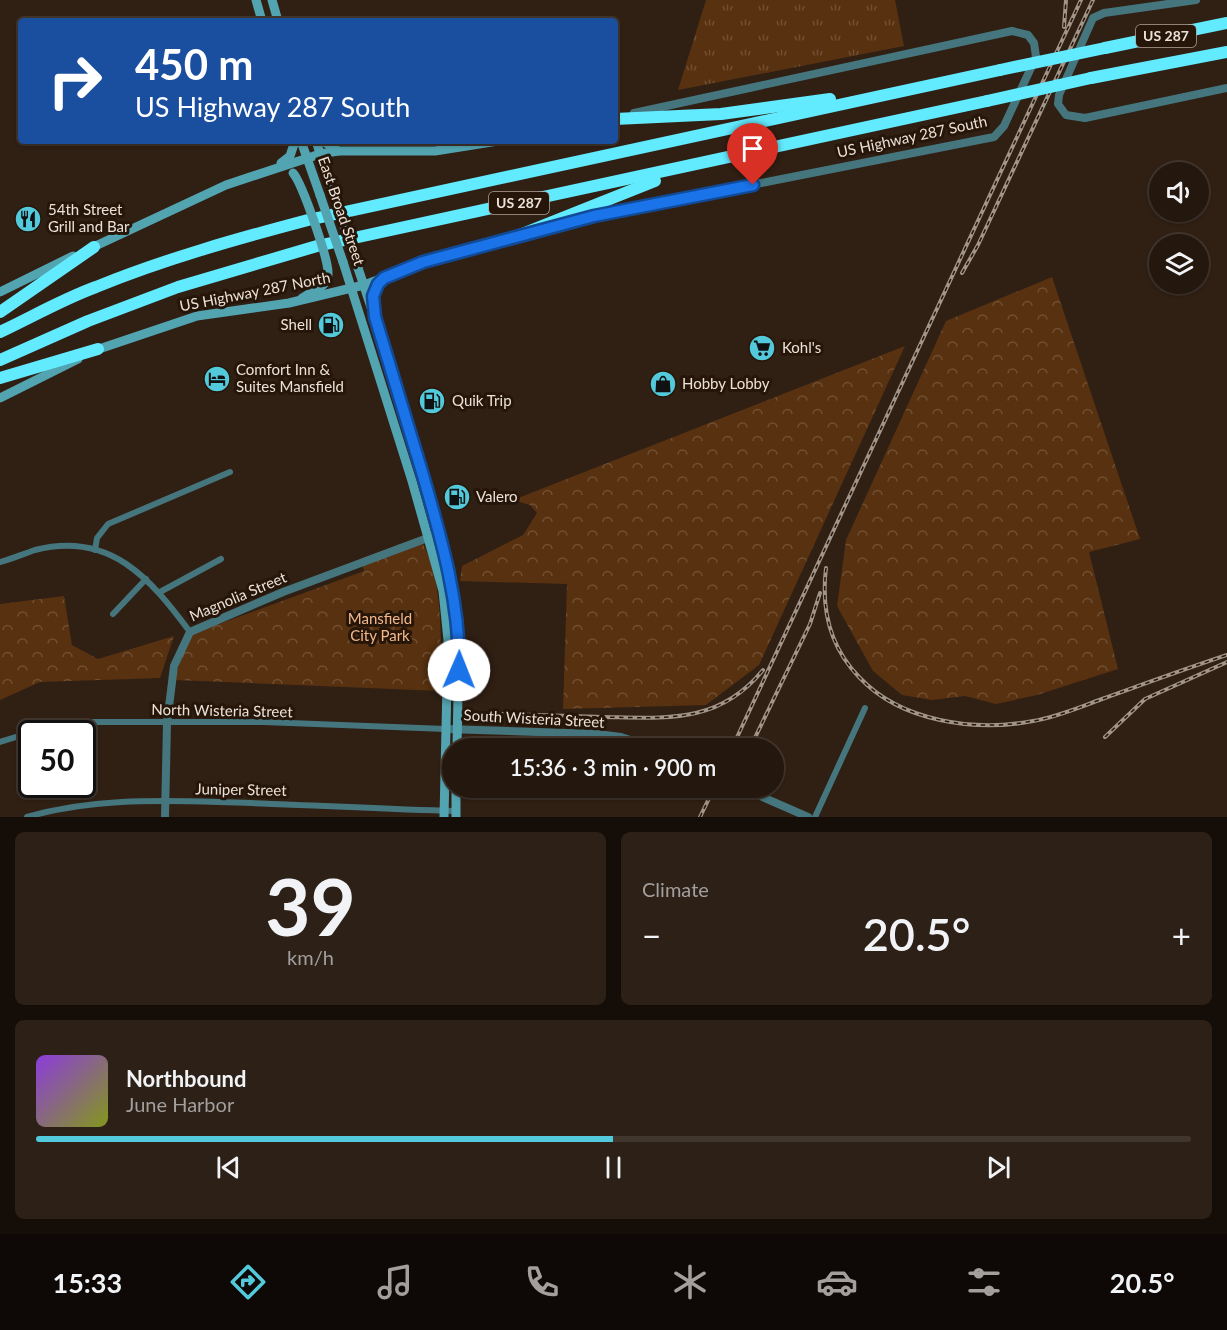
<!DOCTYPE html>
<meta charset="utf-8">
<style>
:root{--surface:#24170e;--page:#2c2017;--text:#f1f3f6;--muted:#a39f9e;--line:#41362e;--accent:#53cadc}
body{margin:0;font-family:Lato,sans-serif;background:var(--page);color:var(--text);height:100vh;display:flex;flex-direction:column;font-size:22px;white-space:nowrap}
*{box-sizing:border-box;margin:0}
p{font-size:20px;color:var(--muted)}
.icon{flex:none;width:33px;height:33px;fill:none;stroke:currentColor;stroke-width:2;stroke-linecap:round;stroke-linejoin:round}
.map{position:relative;height:817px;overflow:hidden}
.drawer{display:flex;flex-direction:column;gap:15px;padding:15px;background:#140d08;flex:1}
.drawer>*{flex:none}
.banner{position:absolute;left:18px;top:18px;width:600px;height:126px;border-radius:6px;box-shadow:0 2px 4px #0004,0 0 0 2px var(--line);background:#1a4fa0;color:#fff;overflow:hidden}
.tools{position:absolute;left:1149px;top:162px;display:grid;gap:12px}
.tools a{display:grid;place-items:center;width:60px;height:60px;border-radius:50%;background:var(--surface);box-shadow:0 2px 4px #0004,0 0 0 2px var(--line);font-size:30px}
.speed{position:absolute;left:18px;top:720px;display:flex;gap:12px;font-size:30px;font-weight:700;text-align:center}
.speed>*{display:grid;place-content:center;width:78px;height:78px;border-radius:50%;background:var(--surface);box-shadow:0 2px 4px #0004,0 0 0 2px var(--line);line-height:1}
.speed .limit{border:3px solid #111;border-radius:9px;background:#fff;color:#111}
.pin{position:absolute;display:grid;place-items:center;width:51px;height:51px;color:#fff;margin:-62px -26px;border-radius:50% 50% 50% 0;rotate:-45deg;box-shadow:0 0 6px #0007}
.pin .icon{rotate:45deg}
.me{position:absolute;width:66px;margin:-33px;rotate:1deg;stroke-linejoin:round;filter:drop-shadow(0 0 4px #0008)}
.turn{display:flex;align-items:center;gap:21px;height:126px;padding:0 18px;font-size:27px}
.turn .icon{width:78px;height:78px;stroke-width:2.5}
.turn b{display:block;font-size:42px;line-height:51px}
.big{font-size:45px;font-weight:600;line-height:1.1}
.drawer .widget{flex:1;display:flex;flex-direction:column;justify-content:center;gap:9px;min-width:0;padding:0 21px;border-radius:9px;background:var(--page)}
.drawer .dial{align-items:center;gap:0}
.dial b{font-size:78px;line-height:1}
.song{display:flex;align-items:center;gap:18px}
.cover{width:72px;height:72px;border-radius:9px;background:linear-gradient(135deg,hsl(270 70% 55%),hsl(70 70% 35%))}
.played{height:6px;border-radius:3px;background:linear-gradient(90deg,var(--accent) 50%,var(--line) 50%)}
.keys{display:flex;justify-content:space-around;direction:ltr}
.heat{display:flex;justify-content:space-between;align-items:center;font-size:33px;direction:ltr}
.drawer .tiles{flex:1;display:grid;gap:15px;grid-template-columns:1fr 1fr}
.widget:last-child{grid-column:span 2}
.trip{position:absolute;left:442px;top:738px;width:342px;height:60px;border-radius:30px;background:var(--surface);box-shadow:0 2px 4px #0004,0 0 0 2px var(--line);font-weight:600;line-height:60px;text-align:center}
.menu{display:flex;height:96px;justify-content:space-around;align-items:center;background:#0e0906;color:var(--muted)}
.menu .icon{width:42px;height:42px}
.menu .on{color:var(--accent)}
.menu b{font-size:27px;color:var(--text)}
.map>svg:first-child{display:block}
.grass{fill:url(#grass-tufts)}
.forest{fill:url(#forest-crowns)}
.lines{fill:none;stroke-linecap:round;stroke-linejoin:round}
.minor{stroke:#45757d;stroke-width:6}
.tertiary{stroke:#45757d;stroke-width:8}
.secondary{stroke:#53a4b1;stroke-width:9}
.motorway{stroke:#62eafe;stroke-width:12}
.rail-casing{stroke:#a19489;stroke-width:4}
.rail{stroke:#261609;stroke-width:1.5;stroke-dasharray:4.5;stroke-linecap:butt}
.secondary-bridge{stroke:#53a4b1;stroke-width:9}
.motorway-bridge{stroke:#62eafe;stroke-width:12}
.route-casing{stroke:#114b97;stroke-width:15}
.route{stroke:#1a73e8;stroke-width:10}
.labels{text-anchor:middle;stroke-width:6;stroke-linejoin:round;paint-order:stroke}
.shield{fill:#261609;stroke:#b1a49a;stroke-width:1.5}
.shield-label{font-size:14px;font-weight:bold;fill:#ece1d8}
.street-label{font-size:15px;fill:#ece1d8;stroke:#261609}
.poi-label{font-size:15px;fill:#ece1d8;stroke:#261609;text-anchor:start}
.park-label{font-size:15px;fill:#f3b78c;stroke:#261609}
</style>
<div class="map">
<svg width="1227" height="817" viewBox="0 0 1227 817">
<defs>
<pattern id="grass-tufts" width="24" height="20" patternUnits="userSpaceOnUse" patternTransform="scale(1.5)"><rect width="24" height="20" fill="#583110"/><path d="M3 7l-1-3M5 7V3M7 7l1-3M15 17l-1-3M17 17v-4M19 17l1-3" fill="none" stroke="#704f32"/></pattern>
<pattern id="forest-crowns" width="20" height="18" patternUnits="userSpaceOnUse" patternTransform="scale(1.5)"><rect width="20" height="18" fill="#583110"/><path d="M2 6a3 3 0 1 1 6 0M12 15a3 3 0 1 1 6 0" fill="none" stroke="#704f32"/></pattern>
</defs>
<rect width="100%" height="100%" fill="#301f13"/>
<polygon class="grass" points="706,0 895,0 904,46 678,90"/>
<g class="forest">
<polygon points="1052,277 1140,539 1089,552 1118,669 1037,695 996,704 965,696 932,700 902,695 873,671 837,606 846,540 946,321"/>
<polygon points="905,346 759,665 706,705 563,709 567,584 460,581 462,566 523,535 537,513 530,505 513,500"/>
<path d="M419,537C445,578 441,644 440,691L175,680L182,653L192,634L364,571L360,559Z"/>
<polygon points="64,596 72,645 98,659 174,636 160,678 40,682 0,700 0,604"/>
</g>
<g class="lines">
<g class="minor">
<polyline points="95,550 97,538 108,524 230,472"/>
<path d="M0,562C12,559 23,554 35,550C110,531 150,578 190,632"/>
<polyline points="160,592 221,559"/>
<polyline points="113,614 146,579"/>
<polyline points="0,742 32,732 92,722 263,722 446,729"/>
<path d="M27,817C89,799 153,800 218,802C297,804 377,809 456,811"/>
<polyline points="815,817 865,708"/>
</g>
<g class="tertiary">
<polyline points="1196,0 1104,13 1093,18 1059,95 1058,104 1066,115 1085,118 1227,88"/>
<polyline points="550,228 594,216 994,137 1004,126 1036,57 1034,43 1028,35 1012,31 634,113"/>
<polyline points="446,729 597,734 621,737 655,748"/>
<polyline points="742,788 808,817"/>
<polyline points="165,817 167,723 174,666 190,632 283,592 433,536"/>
</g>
<g class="secondary">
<polyline points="256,0 262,21"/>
<polyline points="272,0 278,21"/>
<polyline points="301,141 320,195"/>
<polyline points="316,141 331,187"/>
<polyline points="323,141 338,151"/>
<polyline points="281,163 290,156 295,141"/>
<polyline points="89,249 226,185 320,154 338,151 435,151 498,141"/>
<polyline points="343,262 412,481 443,591 448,640 444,817"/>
<polyline points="358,268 395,379 454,591 459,640 457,748"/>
<polyline points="0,292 73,256"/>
<polyline points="302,298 322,286"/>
<polyline points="93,351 197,316 289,303 364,285 447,254 517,236"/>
<polyline points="0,398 78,359"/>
<polyline points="456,817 456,788"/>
</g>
<g class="motorway">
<polyline points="1105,48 1227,23"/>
<polyline points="1091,78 1227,52"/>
<polyline points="615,119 721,114 830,99"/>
<polyline points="517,236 655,181"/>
<polyline points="0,312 94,247"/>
<path d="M0,332C32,317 63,299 96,287C165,259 236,239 308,220L1000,70"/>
<polyline points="0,360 88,321 178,287 317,246 987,101"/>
<polyline points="0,378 98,349"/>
</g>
<defs>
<g id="rail">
<polyline points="1064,27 1066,0"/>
<polyline points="962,273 978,245 1093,0"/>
<path d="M826,568C821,609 830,647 859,677C901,722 975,732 1033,721C1057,717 1080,707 1102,699C1144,684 1185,669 1227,655"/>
<path d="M502,714C536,715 569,716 603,717C667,718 719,724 763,670"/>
<polyline points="1105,737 1145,699 1227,662"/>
<polyline points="732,748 1081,0"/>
<polyline points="750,748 810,624 820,593"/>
<polyline points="700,817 714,788"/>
</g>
</defs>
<use href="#rail" class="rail-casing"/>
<use href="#rail" class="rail"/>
<g class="secondary-bridge">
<path d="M293,173C302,183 329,260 328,274C328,280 326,283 322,286"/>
<polyline points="331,187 358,268"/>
<polyline points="320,195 343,262"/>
</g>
<g class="motorway-bridge">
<polyline points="1000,70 1105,48"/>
<polyline points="987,101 1091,78"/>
</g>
</g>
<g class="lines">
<defs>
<path id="route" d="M459,670C460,601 441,538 422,472C406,420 391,369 375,317L373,296L378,284L384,278L423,262L594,216L753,185"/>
</defs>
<use href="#route" class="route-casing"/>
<use href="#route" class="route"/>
</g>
<defs>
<symbol id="restaurant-disc" viewBox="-11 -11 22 22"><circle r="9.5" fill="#53cadc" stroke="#261609"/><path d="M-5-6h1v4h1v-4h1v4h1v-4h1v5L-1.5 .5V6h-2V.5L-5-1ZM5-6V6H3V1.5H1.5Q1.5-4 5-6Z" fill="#111"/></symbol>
<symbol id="fuel-disc" viewBox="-11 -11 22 22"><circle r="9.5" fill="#53cadc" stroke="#261609"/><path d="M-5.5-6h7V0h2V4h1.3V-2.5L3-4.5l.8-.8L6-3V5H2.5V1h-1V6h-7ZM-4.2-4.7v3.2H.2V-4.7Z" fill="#111"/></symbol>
<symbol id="supermarket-disc" viewBox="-11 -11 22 22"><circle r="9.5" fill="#53cadc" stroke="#261609"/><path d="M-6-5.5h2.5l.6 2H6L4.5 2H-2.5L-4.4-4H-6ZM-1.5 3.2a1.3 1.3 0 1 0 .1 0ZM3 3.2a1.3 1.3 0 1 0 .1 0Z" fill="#111"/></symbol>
<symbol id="hotel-disc" viewBox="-11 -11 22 22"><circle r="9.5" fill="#53cadc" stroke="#261609"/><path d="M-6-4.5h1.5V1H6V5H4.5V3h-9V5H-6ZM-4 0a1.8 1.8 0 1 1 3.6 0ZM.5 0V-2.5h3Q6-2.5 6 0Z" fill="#111"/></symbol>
<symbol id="shop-disc" viewBox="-11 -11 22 22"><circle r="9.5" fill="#53cadc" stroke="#261609"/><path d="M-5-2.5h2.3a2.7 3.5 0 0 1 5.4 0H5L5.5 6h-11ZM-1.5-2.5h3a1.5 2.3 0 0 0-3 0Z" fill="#111"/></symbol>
</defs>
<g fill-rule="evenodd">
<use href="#restaurant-disc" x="13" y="204" width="30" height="30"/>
<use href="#fuel-disc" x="316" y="310" width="30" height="30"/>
<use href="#supermarket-disc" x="747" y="333" width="30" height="30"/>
<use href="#hotel-disc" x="202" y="364" width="30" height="30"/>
<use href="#shop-disc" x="648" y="369" width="30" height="30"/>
<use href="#fuel-disc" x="417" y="386" width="30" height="30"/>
<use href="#fuel-disc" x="442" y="482" width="30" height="30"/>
</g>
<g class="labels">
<g class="shield">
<rect x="1136" y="25" width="60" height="22" rx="4.5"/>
<rect x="489" y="192" width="60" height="22" rx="4.5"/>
</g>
<g class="shield-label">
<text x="1166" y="41">US 287</text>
<text x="519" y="208">US 287</text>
</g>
<g class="street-label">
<text transform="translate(912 137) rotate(-12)" y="5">US Highway 287 South</text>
<text transform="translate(341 211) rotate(71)" y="5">East Broad Street</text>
<text transform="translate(255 292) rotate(-11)" y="5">US Highway 287 North</text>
<text transform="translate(238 597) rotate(-23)" y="5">Magnolia Street</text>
<text transform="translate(222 711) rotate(1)" y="5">North Wisteria Street</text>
<text transform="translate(534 719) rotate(3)" y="5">South Wisteria Street</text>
<text transform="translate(241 790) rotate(1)" y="5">Juniper Street</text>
</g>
<g class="poi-label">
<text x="48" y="215">54th Street<tspan x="48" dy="17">Grill and Bar</tspan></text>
<text x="312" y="330" text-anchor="end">Shell</text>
<text x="782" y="353">Kohl's</text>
<text x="236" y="375">Comfort Inn &amp;<tspan x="236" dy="17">Suites Mansfield</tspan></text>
<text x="682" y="389">Hobby Lobby</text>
<text x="452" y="406">Quik Trip</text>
<text x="476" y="502">Valero</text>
</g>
<g class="park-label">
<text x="380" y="624">Mansfield<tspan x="380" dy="17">City Park</tspan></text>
</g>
</g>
</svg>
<div class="tools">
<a><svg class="icon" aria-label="sound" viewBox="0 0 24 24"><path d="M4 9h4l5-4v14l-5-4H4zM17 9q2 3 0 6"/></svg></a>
<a><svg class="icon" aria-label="layers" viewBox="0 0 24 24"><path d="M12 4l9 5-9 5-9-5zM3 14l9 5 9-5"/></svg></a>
</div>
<div class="speed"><div class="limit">50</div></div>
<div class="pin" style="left:753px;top:185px;background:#d93025"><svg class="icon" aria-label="arrive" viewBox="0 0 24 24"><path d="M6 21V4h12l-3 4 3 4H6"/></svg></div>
<svg class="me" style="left:459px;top:670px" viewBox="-20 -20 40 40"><circle r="19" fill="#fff"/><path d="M0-13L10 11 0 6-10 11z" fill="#1a73e8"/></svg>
<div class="trip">15:36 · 3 min · 900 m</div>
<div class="banner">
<div class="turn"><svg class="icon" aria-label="right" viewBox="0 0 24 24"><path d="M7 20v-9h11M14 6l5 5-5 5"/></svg><div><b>450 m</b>US Highway 287 South</div></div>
</div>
</div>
<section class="drawer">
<div class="tiles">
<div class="widget dial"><b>39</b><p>km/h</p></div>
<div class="widget"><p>Climate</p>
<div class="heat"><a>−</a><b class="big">20.5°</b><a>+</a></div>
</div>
<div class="widget">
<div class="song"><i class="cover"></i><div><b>Northbound</b><p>June Harbor</p></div></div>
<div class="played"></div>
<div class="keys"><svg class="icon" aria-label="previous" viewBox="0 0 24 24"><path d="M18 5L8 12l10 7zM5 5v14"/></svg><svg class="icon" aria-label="pause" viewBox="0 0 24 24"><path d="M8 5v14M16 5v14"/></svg><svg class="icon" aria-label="next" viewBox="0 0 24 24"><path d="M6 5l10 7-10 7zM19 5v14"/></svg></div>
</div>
</div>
</section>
<nav class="menu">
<b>15:33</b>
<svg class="icon on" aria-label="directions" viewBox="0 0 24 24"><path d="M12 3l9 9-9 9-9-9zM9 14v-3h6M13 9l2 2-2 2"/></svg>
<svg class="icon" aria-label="music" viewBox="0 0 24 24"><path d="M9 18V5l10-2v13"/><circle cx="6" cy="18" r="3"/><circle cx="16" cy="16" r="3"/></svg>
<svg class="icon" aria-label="phone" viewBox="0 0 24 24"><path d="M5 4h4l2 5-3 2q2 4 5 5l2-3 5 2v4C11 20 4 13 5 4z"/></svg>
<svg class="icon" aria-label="climate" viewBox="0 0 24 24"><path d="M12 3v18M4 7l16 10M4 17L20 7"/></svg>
<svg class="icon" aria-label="car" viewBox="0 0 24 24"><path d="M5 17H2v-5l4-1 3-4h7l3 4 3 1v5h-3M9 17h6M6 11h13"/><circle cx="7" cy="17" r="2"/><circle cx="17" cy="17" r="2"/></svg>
<svg class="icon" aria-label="filters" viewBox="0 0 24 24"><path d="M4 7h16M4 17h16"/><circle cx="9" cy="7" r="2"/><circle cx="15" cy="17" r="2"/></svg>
<b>20.5°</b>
</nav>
